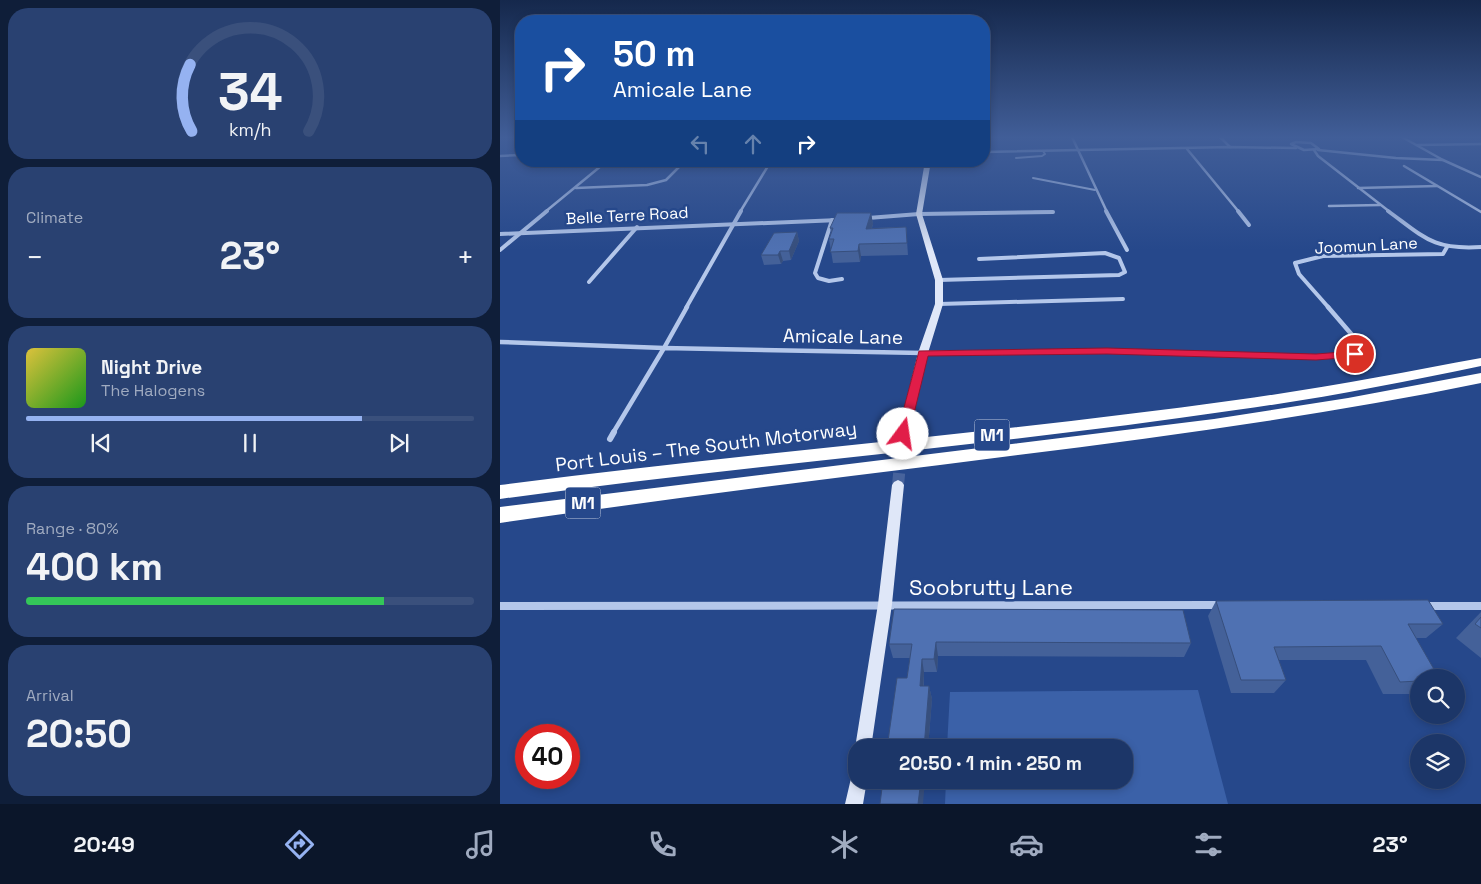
<!DOCTYPE html>
<meta charset="utf-8">
<style>
:root{--surface:#1c3668;--page:#294171;--text:#f1f3f6;--muted:#a0abc0;--line:#3a507c;--accent:#95b2f1}
body{margin:0;font-family:"Space Grotesk",sans-serif;background:var(--page);color:var(--text);height:100vh;display:flex;flex-direction:column;font-size:19px;white-space:nowrap}
*{box-sizing:border-box;margin:0}
p{font-size:16px;color:var(--muted)}
.icon{flex:none;width:28px;height:28px;fill:none;stroke:currentColor;stroke-width:2;stroke-linecap:round;stroke-linejoin:round}
.map{position:relative;flex:1;overflow:hidden}
.panel{display:flex;flex-direction:column;gap:8px;padding:8px;background:#0f1e39;width:500px}
.panel>*{flex:none}
.top-card{position:absolute;left:15px;top:15px;width:475px;height:152px;border-radius:20px;box-shadow:0 2px 8px #0003,0 0 0 1px var(--line);background:#1a4fa0;color:#fff;overflow:hidden}
.tools{position:absolute;left:910px;top:669px;display:grid;gap:10px}
.tools a{display:grid;place-items:center;width:55px;height:55px;border-radius:50%;background:var(--surface);box-shadow:0 2px 8px #0003,0 0 0 1px var(--line);font-size:25px}
.speed{position:absolute;left:15px;top:724px;display:flex;gap:10px;font-size:25px;font-weight:700;text-align:center}
.speed>*{display:grid;place-content:center;width:65px;height:65px;border-radius:50%;background:var(--surface);box-shadow:0 2px 8px #0003,0 0 0 1px var(--line);line-height:1}
.speed .limit{border:8px solid #d22;background:#fff;color:#111}
.pin{position:absolute;display:grid;place-items:center;width:42px;height:42px;color:#fff;margin:-21px;border:2px solid #fff;border-radius:50%;box-shadow:0 1px 5px #0007}
.me{position:absolute;width:55px;margin:-28px;rotate:14deg;stroke-linejoin:round;filter:drop-shadow(0 0 4px #0008)}
.turn{display:flex;align-items:center;gap:18px;height:105px;padding:0 15px;font-size:22px}
.turn .icon{width:65px;height:65px;stroke-width:2.5}
.turn b{display:block;font-size:35px;line-height:42px}
.lanes{display:flex;align-items:center;height:48px;padding:0 15px;background:#0003;justify-content:center;gap:25px;direction:ltr}
.lanes .off{opacity:.35}
.big{font-size:38px;font-weight:800;line-height:1.1}
.panel .card{flex:1;display:flex;flex-direction:column;justify-content:center;gap:8px;min-width:0;padding:0 18px;border-radius:20px;background:var(--page)}
.panel .dial{align-items:center;gap:0}
.dial svg{height:130px;overflow:visible;fill:none;stroke:var(--line);stroke-width:7;stroke-linecap:round;text-anchor:middle}
.dial text{fill:var(--text);stroke:none}
.song{display:flex;align-items:center;gap:15px}
.cover{width:60px;height:60px;border-radius:8px;background:linear-gradient(135deg,hsl(50 70% 55%),hsl(120 70% 35%))}
.played{height:5px;border-radius:2px;background:linear-gradient(90deg,var(--accent) 75%,var(--line) 75%)}
.keys{display:flex;justify-content:space-around;direction:ltr}
.heat{display:flex;justify-content:space-between;align-items:center;font-size:28px;direction:ltr}
.charge{height:8px;border-radius:4px;background:linear-gradient(90deg,#34c759 80%,var(--line) 0)}
.trip{position:absolute;left:348px;top:739px;width:285px;height:50px;border-radius:20px;background:var(--surface);box-shadow:0 2px 8px #0003,0 0 0 1px var(--line);font-weight:800;line-height:50px;text-align:center}
.tabs{display:flex;height:80px;justify-content:space-around;align-items:center;background:#0b162a;color:var(--muted)}
.tabs .icon{width:35px;height:35px}
.tabs .selected{color:var(--accent)}
.tabs b{font-size:22px;color:var(--text)}
main{display:flex;flex:1;min-height:0}
.map>svg:first-child{display:block}
.green{fill:#3b61a8}
.lines{fill:none;stroke-linecap:round;stroke-linejoin:round}
.secondary-tunnel{stroke:#47639c;stroke-width:12;stroke-dasharray:12 6;stroke-linecap:butt}
.lane{stroke:#b4c7ea;stroke-width:2}
.street-far4{stroke:#b4c7ea;stroke-width:2.5}
.street-far3{stroke:#b4c7ea;stroke-width:4}
.street-far2{stroke:#b4c7ea;stroke-width:4.5}
.street-far1{stroke:#b4c7ea;stroke-width:6}
.street{stroke:#b4c7ea;stroke-width:8}
.secondary{fill:#dfe7f8;fill-rule:evenodd}
.highway{fill:#fff;fill-rule:evenodd}
.wall{fill:#446199}
.shaded-wall{fill:#374f7d}
.building{fill:#4f71b2;stroke:#374f7d}
.route{fill:#e11d48;stroke:#92132f}
.labels{text-anchor:middle;stroke-width:5;stroke-linejoin:round;paint-order:stroke}
.far-street-label{font-size:16px;fill:#fff;stroke:#26488b}
.shield{fill:#26488b;stroke:#bec8dc;stroke-width:1}
.shield-label{font-size:18px;font-weight:bold;fill:#fff}
.street-label{font-size:19px;fill:#fff;stroke:#26488b}
.near-street-label{font-size:22px;fill:#fff;stroke:#26488b}
</style>
<main>
<section class="panel">
<div class="card dial"><svg viewBox="0 0 100 80">
<path d="M14 69A42 42 0 1 1 86 69"/>
<path d="M14 69A42 42 0 0 1 13 28" stroke="#95b2f1"/>
<text x="50" y="56" font-size="32" font-weight="700">34</text>
<text x="50" y="72" font-size="11">km/h</text>
</svg></div>
<div class="card"><p>Climate</p>
<div class="heat"><a>−</a><b class="big">23°</b><a>+</a></div>
</div>
<div class="card">
<div class="song"><i class="cover"></i><div><b>Night Drive</b><p>The Halogens</p></div></div>
<div class="played"></div>
<div class="keys"><svg class="icon" aria-label="previous" viewBox="0 0 24 24"><path d="M18 5L8 12l10 7zM5 5v14"/></svg><svg class="icon" aria-label="pause" viewBox="0 0 24 24"><path d="M8 5v14M16 5v14"/></svg><svg class="icon" aria-label="next" viewBox="0 0 24 24"><path d="M6 5l10 7-10 7zM19 5v14"/></svg></div>
</div>
<div class="card"><p>Range · 80%</p><b class="big">400 km</b><div class="charge"></div></div>
<div class="card"><p>Arrival</p><b class="big">20:50</b></div>
</section>
<div class="map">
<svg width="981" height="804" viewBox="0 0 981 804">
<rect width="100%" height="100%" fill="#26488b"/>
<polygon class="green" points="698,690 728,804 445,804 446,780 624,780 624,748 447,747 450,692"/>
<g class="lines">
<polyline class="secondary-tunnel" points="398,485 403,434"/>
<g class="lane">
<polyline points="516,158 542,156 545,154 543,151"/>
<polyline points="533,178 595,190"/>
</g>
<g class="street-far4">
<polyline points="572,137 607,212"/>
<polyline points="720,137 730,147"/>
<polyline points="902,137 943,160 981,177"/>
<polygon points="796,142 811,143 819,149 804,150 791,144"/>
<polyline points="917,145 981,144"/>
<polyline points="687,149 739,212"/>
<polyline points="814,150 818,156 890,212"/>
<polyline points="818,150 896,158 943,160"/>
<polyline points="484,152 730,147 796,148"/>
<polyline points="0,156 21,155"/>
<polyline points="904,166 981,212"/>
<polyline points="76,188 147,185 166,180 179,167"/>
<polyline points="858,188 937,186"/>
<polyline points="829,206 880,205"/>
<polyline points="45,212 107,161"/>
<polyline points="240,212 271,161"/>
<polyline points="534,212 553,212"/>
</g>
<g class="street-far3">
<polyline points="606,211 627,250"/>
<polyline points="738,211 749,225"/>
<path d="M888,211C925,238 933,250 981,247"/>
<polyline points="368,218 419,214 553,212"/>
<polyline points="332,220 315,273 318,278 329,281 342,279"/>
<polyline points="0,234 339,220"/>
<polyline points="0,250 47,211"/>
<polyline points="439,280 619,275 625,272 619,258 605,253 479,259"/>
<polyline points="89,282 137,227"/>
<polyline points="439,304 623,299"/>
<polyline points="186,308 241,211"/>
<polyline points="829,308 799,274 795,263 823,256 943,254 947,247"/>
</g>
<g class="street-far2">
<polyline points="0,342 164,348 187,307"/>
<polyline points="113,433 164,348 423,353 607,351 815,357 855,354 859,343 828,307"/>
</g>
<polyline class="street-far1" points="110,439 114,432"/>
<g class="street">
<polyline points="0,606 721,605"/>
<polyline points="927,606 981,606"/>
</g>
<g class="secondary">
<polygon points="425,161 431,161 422,214 443,280 443,304 428,353 408,434 407,437 399,437 398,434 418,353 435,304 435,280 416,214"/>
<polygon points="398,480 402,482 404,485 392,604 371,748 356,748 356,752 355,748 378,604 392,485 394,482"/>
<polygon points="356,772 356,780 367,780 363,804 345,804 352,774"/>
</g>
<g class="highway">
<path d="M981,358V366C900,383 818,399 736,410C492,446 245,465 0,499V485C245,453 491,434 736,400C818,389 900,373 981,358Z"/>
<path d="M981,373V383C802,420 621,442 440,465C293,483 146,502 0,523V507L714,419L848,398Z"/>
</g>
</g>
<g class="wall">
<polygon points="371,213 373,224 372,228 406,227 408,255 361,256 360,262 333,263 329,239 331,232 330,228"/>
<polygon points="297,232 299,241 291,260 283,261 281,264 264,265 261,255"/>
<polygon points="716,601 943,624 926,638 916,638 919,678 919,694 883,694 866,660 778,660 786,680 774,693 731,693 708,616"/>
<polygon points="394,609 691,643 684,657 438,656 437,672 424,672 424,686 429,686 432,699 428,748 387,748 407,678 410,658 393,658 389,644"/>
<polygon points="981,612 981,658 956,638"/>
</g>
<g class="shaded-wall">
<polygon points="371,213 373,224 368,239 366,229"/>
<polygon points="297,232 299,241 291,260 289,251"/>
<polygon points="359,244 361,256 360,262 358,251"/>
<polygon points="280,251 283,261 281,264 278,255"/>
<polygon points="436,642 438,656 437,672 434,659"/>
<polygon points="422,659 424,672 423,699 420,686"/>
<polygon points="429,686 432,699 428,748 424,748"/>
<polygon points="421,780 425,780 423,804 418,804"/>
</g>
<g class="building">
<polygon points="337,213 371,213 366,229 406,227 407,243 359,244 358,251 330,252 334,239 329,239 333,228 330,228"/>
<polygon points="297,232 289,251 280,251 278,255 261,255 274,233"/>
<polygon points="928,600 943,624 908,624 939,678 919,678 919,681 900,682 881,646 774,647 786,680 741,680 716,601"/>
<polygon points="394,609 683,610 691,643 436,642 434,659 422,659 420,686 429,686 424,748 387,748 397,678 407,678 412,644 389,644"/>
<polygon points="981,617 981,628 975,624"/>
<polygon points="383,780 421,780 418,804 380,804"/>
</g>
<linearGradient id="sky" x2="0" y2="1"><stop stop-color="#15284c"/><stop offset="0.55" stop-color="#415e98"/><stop offset="1" stop-color="#415e98" stop-opacity="0"/></linearGradient>
<rect width="981" height="250" fill="url(#sky)"/>
<polygon class="route" points="607,348 816,354 855,351 860,354 855,357 816,360 607,354 428,356 409,434 403,439 397,434 419,351"/>
<g class="labels">
<g class="far-street-label">
<text transform="translate(127 215) rotate(-3)" y="6">Belle Terre Road</text>
<text transform="translate(866 245) rotate(-3)" y="6">Joomun Lane</text>
</g>
<g class="shield">
<rect x="474.5" y="419.5" width="35" height="31" rx="4"/>
<rect x="65.5" y="487.5" width="35" height="31" rx="4"/>
</g>
<g class="shield-label">
<text x="492" y="441">M1</text>
<text x="83" y="509">M1</text>
</g>
<g class="street-label">
<text transform="translate(343 336) rotate(1)" y="7">Amicale Lane</text>
<text transform="translate(206 446) rotate(-7)" y="7">Port Louis – The South Motorway</text>
</g>
<g class="near-street-label">
<text x="491" y="595">Soobrutty Lane</text>
</g>
</g>
</svg>
<div class="tools">
<a><svg class="icon" aria-label="search" viewBox="0 0 24 24"><circle cx="10" cy="10" r="6"/><path d="M15 15l6 6"/></svg></a>
<a><svg class="icon" aria-label="layers" viewBox="0 0 24 24"><path d="M12 4l9 5-9 5-9-5zM3 14l9 5 9-5"/></svg></a>
</div>
<div class="speed"><div class="limit">40</div></div>
<div class="pin" style="left:855px;top:354px;background:#d93025"><svg class="icon" aria-label="arrive" viewBox="0 0 24 24"><path d="M6 21V4h12l-3 4 3 4H6"/></svg></div>
<svg class="me" style="left:403px;top:434px" viewBox="-20 -20 40 40"><circle r="19" fill="#fff"/><path d="M0-13L10 11 0 6-10 11z" fill="#e11d48"/></svg>
<div class="trip">20:50 · 1 min · 250 m</div>
<div class="top-card">
<div class="turn"><svg class="icon" aria-label="right" viewBox="0 0 24 24"><path d="M7 20v-9h11M14 6l5 5-5 5"/></svg><div><b>50 m</b>Amicale Lane</div></div>
<div class="lanes"><svg class="icon off" aria-label="left" viewBox="0 0 24 24"><path d="M17 20v-9H6M10 6l-5 5 5 5"/></svg><svg class="icon off" aria-label="ahead" viewBox="0 0 24 24"><path d="M12 20V5M6 11l6-6 6 6"/></svg><svg class="icon" aria-label="right" viewBox="0 0 24 24"><path d="M7 20v-9h11M14 6l5 5-5 5"/></svg></div>
</div>
</div>
</main>
<nav class="tabs">
<b>20:49</b>
<svg class="icon selected" aria-label="directions" viewBox="0 0 24 24"><path d="M12 3l9 9-9 9-9-9zM9 14v-3h6M13 9l2 2-2 2"/></svg>
<svg class="icon" aria-label="music" viewBox="0 0 24 24"><path d="M9 18V5l10-2v13"/><circle cx="6" cy="18" r="3"/><circle cx="16" cy="16" r="3"/></svg>
<svg class="icon" aria-label="phone" viewBox="0 0 24 24"><path d="M5 4h4l2 5-3 2q2 4 5 5l2-3 5 2v4C11 20 4 13 5 4z"/></svg>
<svg class="icon" aria-label="climate" viewBox="0 0 24 24"><path d="M12 3v18M4 7l16 10M4 17L20 7"/></svg>
<svg class="icon" aria-label="car" viewBox="0 0 24 24"><path d="M5 17H2v-5l4-1 3-4h7l3 4 3 1v5h-3M9 17h6M6 11h13"/><circle cx="7" cy="17" r="2"/><circle cx="17" cy="17" r="2"/></svg>
<svg class="icon" aria-label="filters" viewBox="0 0 24 24"><path d="M4 7h16M4 17h16"/><circle cx="9" cy="7" r="2"/><circle cx="15" cy="17" r="2"/></svg>
<b>23°</b>
</nav>
